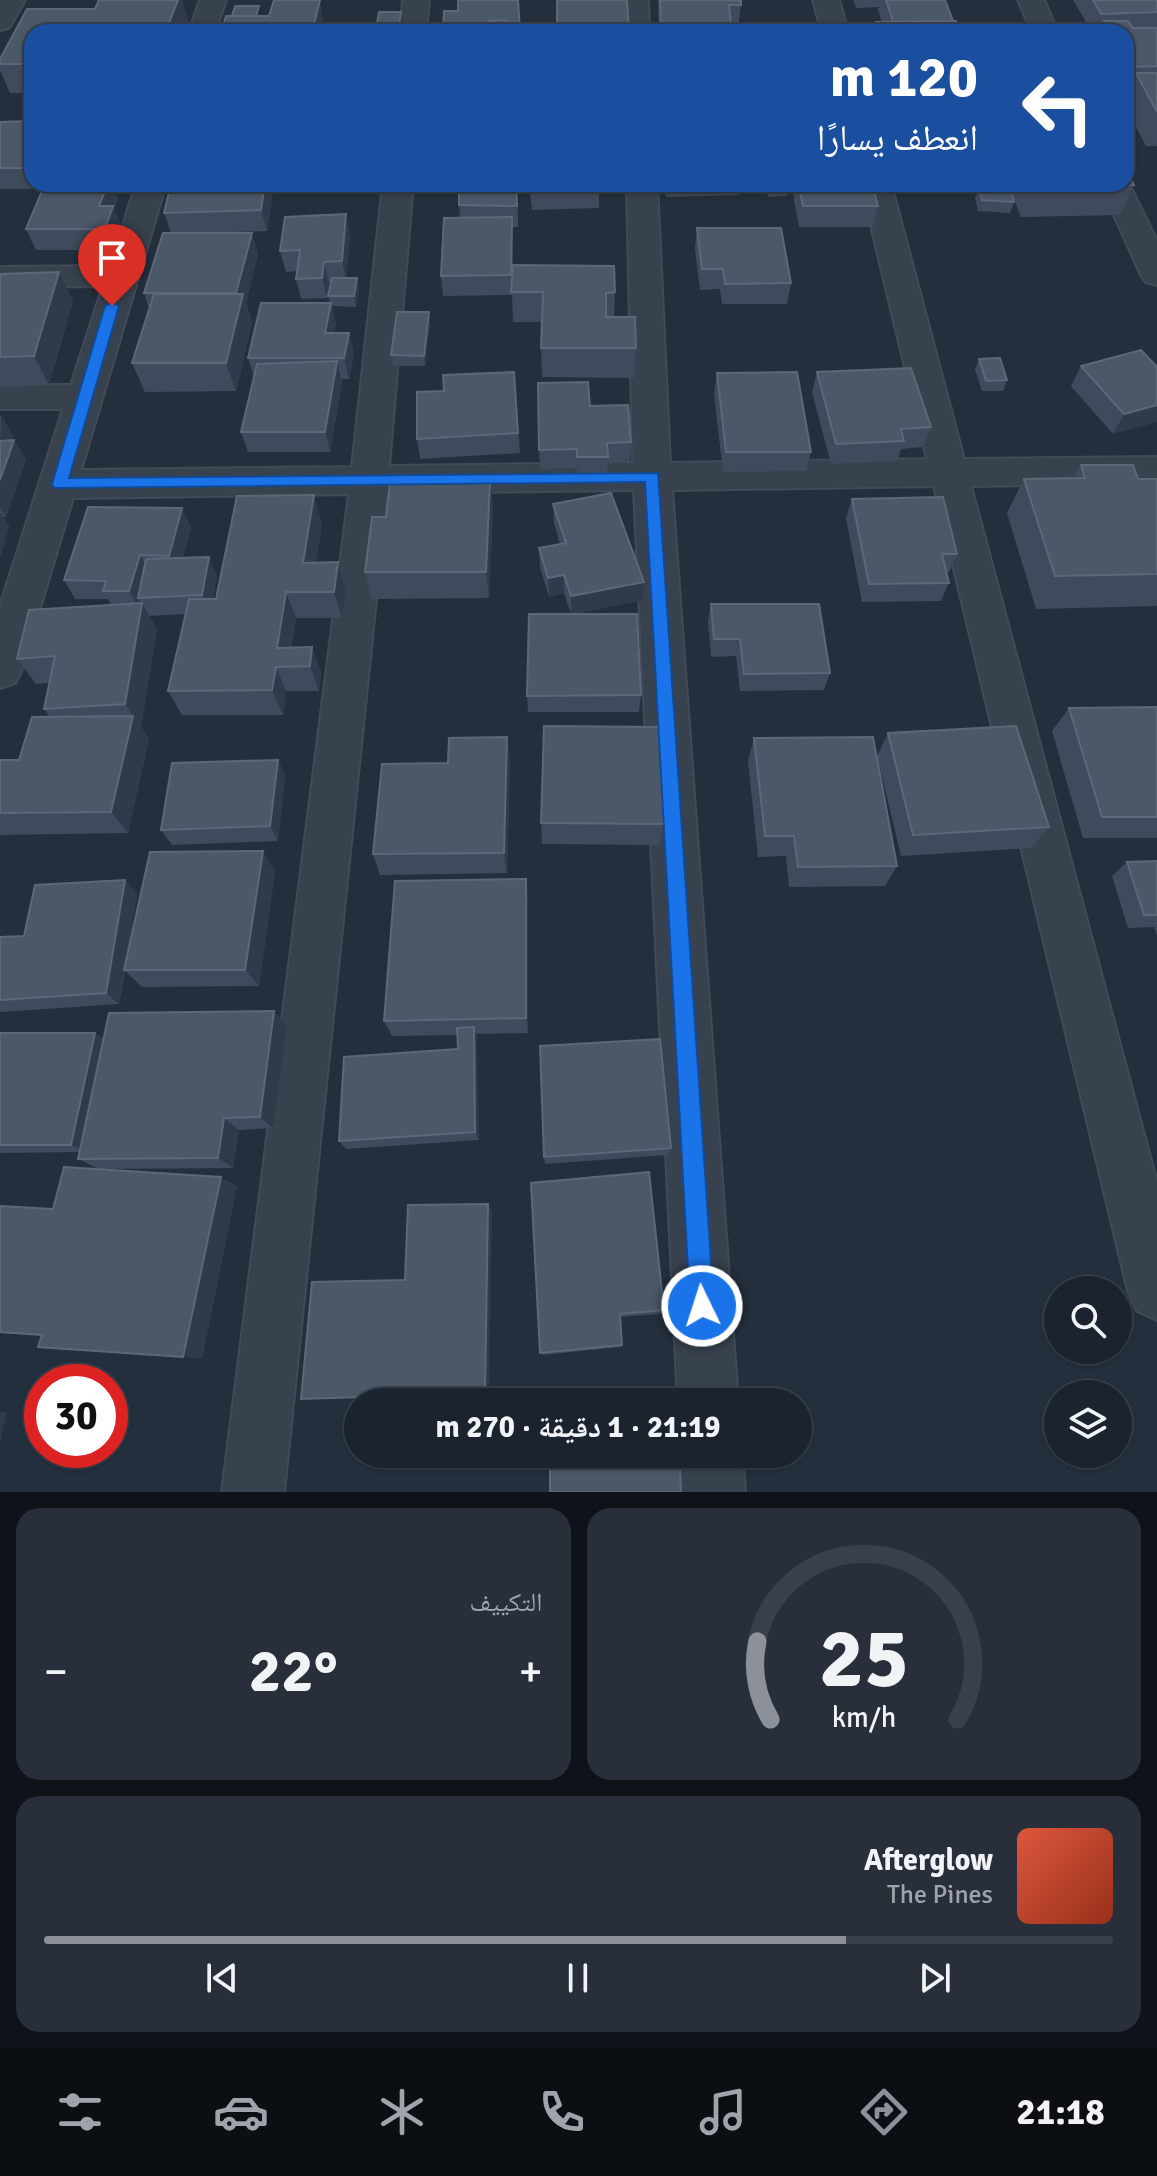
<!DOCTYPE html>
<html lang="ar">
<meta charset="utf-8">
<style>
:root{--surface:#1b232e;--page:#282f3a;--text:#f1f3f6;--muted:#a0a4aa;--line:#39404a;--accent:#8c9099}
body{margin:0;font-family:Signika,"Noto Naskh Arabic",sans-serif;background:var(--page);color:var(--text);direction:rtl;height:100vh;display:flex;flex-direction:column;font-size:30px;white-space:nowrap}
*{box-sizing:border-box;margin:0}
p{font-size:26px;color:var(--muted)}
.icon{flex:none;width:44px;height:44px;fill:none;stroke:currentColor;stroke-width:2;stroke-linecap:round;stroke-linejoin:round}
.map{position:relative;height:1492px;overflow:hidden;direction:ltr}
.side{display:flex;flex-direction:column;gap:16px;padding:16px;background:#0f1319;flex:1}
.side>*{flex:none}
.top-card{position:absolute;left:24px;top:24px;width:1110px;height:168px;border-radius:24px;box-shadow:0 2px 6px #0004,0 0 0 2px var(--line);direction:rtl;background:#1a4fa0;color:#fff;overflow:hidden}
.controls{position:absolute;left:1044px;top:1276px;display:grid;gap:16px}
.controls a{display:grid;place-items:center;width:88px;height:88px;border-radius:50%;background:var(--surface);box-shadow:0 2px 6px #0004,0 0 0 2px var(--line);font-size:40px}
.speed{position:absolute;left:24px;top:1364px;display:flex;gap:16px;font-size:40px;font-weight:700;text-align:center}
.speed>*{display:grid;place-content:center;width:104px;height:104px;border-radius:50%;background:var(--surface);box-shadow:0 2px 6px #0004,0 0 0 2px var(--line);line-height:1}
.speed .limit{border:12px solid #d22;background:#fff;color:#111}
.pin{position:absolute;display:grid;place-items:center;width:68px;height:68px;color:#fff;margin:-82px -34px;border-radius:50% 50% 50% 0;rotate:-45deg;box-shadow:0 0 8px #0007}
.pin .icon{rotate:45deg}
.me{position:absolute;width:88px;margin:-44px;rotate:356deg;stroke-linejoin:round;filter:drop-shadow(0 0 6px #0008)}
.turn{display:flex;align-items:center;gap:28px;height:168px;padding:0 24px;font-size:36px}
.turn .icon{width:104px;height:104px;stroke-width:2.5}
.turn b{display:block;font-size:56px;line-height:68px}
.big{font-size:60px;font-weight:700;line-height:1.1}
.side .widget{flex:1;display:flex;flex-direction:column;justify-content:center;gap:12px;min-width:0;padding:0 28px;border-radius:24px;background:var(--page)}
.side .dial{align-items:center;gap:0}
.dial svg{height:208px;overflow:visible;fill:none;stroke:var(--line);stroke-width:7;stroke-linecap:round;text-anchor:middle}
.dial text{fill:var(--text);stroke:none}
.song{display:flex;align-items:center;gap:24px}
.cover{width:96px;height:96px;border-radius:12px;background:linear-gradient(135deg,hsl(10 70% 55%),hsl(10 70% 35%))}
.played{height:8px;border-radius:4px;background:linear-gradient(90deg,var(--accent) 75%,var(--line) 75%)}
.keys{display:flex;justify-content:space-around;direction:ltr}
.heat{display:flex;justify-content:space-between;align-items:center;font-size:44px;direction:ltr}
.side .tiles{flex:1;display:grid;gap:16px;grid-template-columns:1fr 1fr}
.widget:last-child{grid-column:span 2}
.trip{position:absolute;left:344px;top:1388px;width:468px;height:80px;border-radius:40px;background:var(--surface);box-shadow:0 2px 6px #0004,0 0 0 2px var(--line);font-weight:700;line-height:80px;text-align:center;direction:rtl}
.tabs{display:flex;height:128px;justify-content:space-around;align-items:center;background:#0b0e12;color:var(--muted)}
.tabs .icon{width:56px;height:56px}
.tabs .on{color:var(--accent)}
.tabs b{font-size:36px;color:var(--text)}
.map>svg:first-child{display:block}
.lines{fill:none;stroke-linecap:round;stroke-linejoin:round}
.minor-casing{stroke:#414a57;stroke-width:4}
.minor{fill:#38414e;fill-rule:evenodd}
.wall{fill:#3f4b5c}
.shaded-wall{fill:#2f3b4b}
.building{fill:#4b5868;stroke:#5c6777;stroke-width:2}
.route{fill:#1a73e8;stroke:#114b97;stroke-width:2}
</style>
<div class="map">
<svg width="1157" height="1492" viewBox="0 0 1157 1492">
<rect width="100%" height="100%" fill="#242f3e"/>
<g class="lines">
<defs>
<g id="minor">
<polygon points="0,0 25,0 9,28 0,30"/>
<polygon points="200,0 226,0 215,32 189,32"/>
<polygon points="403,0 429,0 426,32 400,32"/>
<polygon points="622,0 648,0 649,32 623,32"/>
<polygon points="813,0 839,0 848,32 822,32"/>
<polygon points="1018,0 1044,0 1058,32 1032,32"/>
<polygon points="1126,178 1157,241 1157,285 1146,282 1141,275 1100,184 1126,184"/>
<polygon points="136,184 166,184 81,470 352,467 383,184 413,184 389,466 633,463 627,184 657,184 670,463 927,459 861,184 891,184 964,459 1157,457 1157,483 971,486 1157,1183 1157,1320 1137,1311 1128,1291 934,486 672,490 738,1402 678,1402 634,490 387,493 284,1492 222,1492 349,494 73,498 21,671 15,683 0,688 0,606 63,409 0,409 0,385 71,385 103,286 0,287 0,267 110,266"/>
<polygon points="680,1454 742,1454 745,1492 683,1492"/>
</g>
</defs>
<use href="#minor" class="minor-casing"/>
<use href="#minor" class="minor"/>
</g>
<g class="wall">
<polygon points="99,0 182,0 189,23 185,32 32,32 32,93 10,93 0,70 0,59 27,9 95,9"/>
<polygon points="518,0 520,32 443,32 458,11"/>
<polygon points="658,0 741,0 738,32 659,32"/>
<polygon points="853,0 945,0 953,21 961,32 873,32 876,22 882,22 878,10 879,7 856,8"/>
<polygon points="1073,0 1157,0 1157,146 1146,146 1126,108 1126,32 1092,32"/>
<polygon points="32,121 33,189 0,189 0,122"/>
<polygon points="45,184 147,184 113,187 118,199 114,209 122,227 114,250 36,250 26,229"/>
<polygon points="517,184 518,227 512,227 513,273 615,292 614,317 636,348 634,378 542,377 541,348 542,322 513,322 512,295 443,296 441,276 460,218 459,205"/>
<polygon points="529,184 599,184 599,208 532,210"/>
<polygon points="663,184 740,184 739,195 666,197"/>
<polygon points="764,184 789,184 787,196 768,197"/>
<polygon points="791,184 872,184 878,206 873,227 799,227"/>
<polygon points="928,184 1001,184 999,189 1010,189 1008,184 1126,184 1134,185 1120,215 1021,217 1013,196 1014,202 1010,213 978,211 975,198 978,190 931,191"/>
<polygon points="274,185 267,231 205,233 258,254 246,302 252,323 236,391 145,392 132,363 149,308 144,293 171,233 164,213"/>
<polygon points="697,228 791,283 787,304 722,304 720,289 700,290 695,249"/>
<polygon points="350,235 346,278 359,289 356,307 332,306 336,324 334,333 349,333 354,354 349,379 341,379 342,382 330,452 248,452 241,432 254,377 248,358 330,303 328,296 331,282 329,283 327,298 301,299 296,279 297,271 286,272 280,251"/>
<polygon points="0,274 73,301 49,385 0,387"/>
<polygon points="430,323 425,366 393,366 391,355"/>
<polygon points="979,359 1007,380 1003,391 982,391 975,369"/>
<polygon points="1081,366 1157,367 1113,434 1071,386"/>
<polygon points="514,372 520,453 420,459 417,439 444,391"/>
<polygon points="817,372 931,427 923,447 901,449 897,461 831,464 812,392"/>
<polygon points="717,373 811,452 806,471 723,472 714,394"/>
<polygon points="590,406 631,442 630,462 608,462 607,476 577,477 577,468 540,469 539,450"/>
<polygon points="0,415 13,435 11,441 14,440 26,460 6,517 3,517 9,526 0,558"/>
<polygon points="1081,465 1138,479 1157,479 1157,606 1036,609 1007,513 1024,479 1073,478"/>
<polygon points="490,482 493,510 489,598 372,599 365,572 386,517"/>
<polygon points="852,499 957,554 949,572 947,572 949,583 941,601 862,602 846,518"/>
<polygon points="553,504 643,600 573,614 641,695 639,712 528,712 527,696 571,614 564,593 549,597 540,567 539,548 560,544 554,523"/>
<polygon points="322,523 316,562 338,562 346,589 342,618 296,618 291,648 321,672 319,691 286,691 283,715 182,715 168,691 185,614 149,616 157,629 141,727 149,739 128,833 0,835 0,760 19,760 50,717 44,709 49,683 36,684 17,659 111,605 108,599 75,599 64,580 191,527 183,558 217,576 213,599 216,599"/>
<polygon points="711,604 830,673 824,690 740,691 736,656 711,657 708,622"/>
<polygon points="1157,707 1157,838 1083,838 1052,731 1069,708"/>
<polygon points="888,733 1049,827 1031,848 901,856 877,756"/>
<polygon points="507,737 510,760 507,873 380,875 373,854 448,763"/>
<polygon points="754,738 897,866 885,886 789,887 786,856 758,857 748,761"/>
<polygon points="278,760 285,776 278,841 172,845 161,830"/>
<polygon points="541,823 663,824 660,845 542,844"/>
<polygon points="1157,861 1157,936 1154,927 1128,928 1112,876 1127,862"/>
<polygon points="275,871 259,986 142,987 125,971 119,1004 0,1012 0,937 24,936 125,880 137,894 127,956"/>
<polygon points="526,879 528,898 528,1033 476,1034 479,1140 346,1149 339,1141 458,1049 458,1035 392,1036 384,1021"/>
<polygon points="287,1027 273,1128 239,1130 233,1168 102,1169 237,1186 202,1358 38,1347 41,1335 0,1333 0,1206 53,1209 99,1169 78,1159 79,1152 0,1153 0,1033 95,1033 104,1039"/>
<polygon points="671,1148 668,1155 545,1164 544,1157"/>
<polygon points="531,1183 664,1310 660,1314 620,1317 622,1345 620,1347 542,1355 540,1353"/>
</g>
<g class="shaded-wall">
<polygon points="178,0 182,0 189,23 185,32 168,32 167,28"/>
<polygon points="320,0 323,20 321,32 312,32"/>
<polygon points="401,12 404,32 398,32"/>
<polygon points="32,148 32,184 35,184 33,189 23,168"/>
<polygon points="108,184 112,184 118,199 114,209 122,227 114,250 105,229 99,206"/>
<polygon points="265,184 273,184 274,185 267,231 261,210"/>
<polygon points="346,214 350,235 346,282 342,261"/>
<polygon points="512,217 513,238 512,295 511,275"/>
<polygon points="252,233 258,254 246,302 252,323 236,391 226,363 236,293"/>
<polygon points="324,262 329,283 327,298 322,278"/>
<polygon points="59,272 73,301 49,385 34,356"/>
<polygon points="357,278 359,289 356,307 354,296"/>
<polygon points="331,303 336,324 330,354 325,333"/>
<polygon points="429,312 430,323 425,366 424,356"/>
<polygon points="349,333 354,354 349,379 344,358"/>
<polygon points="337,361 342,382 330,452 325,432"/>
<polygon points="1157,405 1157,422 1113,434 1124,414"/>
<polygon points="1,415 13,435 3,461 0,455"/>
<polygon points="14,440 26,460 6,517 0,508 0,480"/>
<polygon points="490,482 493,510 489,598 486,572"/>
<polygon points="314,495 322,523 312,589 303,563"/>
<polygon points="182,508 191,527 179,574 169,556"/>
<polygon points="0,512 9,526 0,558"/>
<polygon points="140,555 150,573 138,598 141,603 139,609 129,591"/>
<polygon points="209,557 217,576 211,613 202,595"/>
<polygon points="338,562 346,589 342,618 334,592"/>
<polygon points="564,575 564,593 549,597 548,578"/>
<polygon points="644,582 643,600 571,615 571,596"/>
<polygon points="286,592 296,618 288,667 277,648"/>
<polygon points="142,603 157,629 141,727 149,739 128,833 111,812 133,716 125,704"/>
<polygon points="312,647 321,672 319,691 310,666"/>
<polygon points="276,667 286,691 283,715 272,690"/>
<polygon points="507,737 510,760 507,873 504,853"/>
<polygon points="278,760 285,776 278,841 270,826"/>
<polygon points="263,851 275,871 259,986 245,970"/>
<polygon points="526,879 528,898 528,1033 526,1018"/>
<polygon points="125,880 137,894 119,1004 106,993"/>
<polygon points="274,1011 287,1027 273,1128 260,1117"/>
<polygon points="474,1027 477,1037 479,1140 475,1132"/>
<polygon points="95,1033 109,1043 87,1152 71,1145"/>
<polygon points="224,1118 239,1130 233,1168 218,1158"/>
<polygon points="221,1177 237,1186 202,1358 183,1357"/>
<polygon points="488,1204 492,1212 489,1392 485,1393"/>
<polygon points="0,1412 7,1412 0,1443"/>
</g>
<g class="building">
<polygon points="99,0 178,0 167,28 180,28 178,32 32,32 32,64 0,64 0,59 27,9 95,9"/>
<polygon points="274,0 320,0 312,32 221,32 226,16 269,16"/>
<polygon points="458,0 518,0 520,32 507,32 506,20 489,21 489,32 443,32 444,11 458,11"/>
<polygon points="557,0 627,0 629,32 557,32"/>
<polygon points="660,0 741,0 741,5 729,5 731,28 661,27"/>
<polygon points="886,0 945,0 953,21 893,22"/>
<polygon points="1093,0 1157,0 1157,12 1101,14"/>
<polygon points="235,6 259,6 256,16 232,16"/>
<polygon points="379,12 401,12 398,32 343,32 344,28 376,28"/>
<polygon points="956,21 961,32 879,32 876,22"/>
<polygon points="1104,21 1128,21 1133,28 1157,28 1157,66 1130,67 1126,60 1126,32 1110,32"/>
<polygon points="1136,73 1157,73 1157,112"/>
<polygon points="32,121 32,148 23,168 0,168 0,122"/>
<polygon points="1126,170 1134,185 1032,187 1031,184 1126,184"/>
<polygon points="45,184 108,184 99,206 113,206 105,229 26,229"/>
<polygon points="171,184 265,184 261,210 164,213"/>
<polygon points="459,184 516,184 517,206 459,205"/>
<polygon points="531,184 599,184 600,187 531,189"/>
<polygon points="798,184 872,184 878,206 803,206"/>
<polygon points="979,188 1011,189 1014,202 982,200"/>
<polygon points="346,214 342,261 324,262 322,278 296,279 300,250 280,251 285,217"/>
<polygon points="512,217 511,275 441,276 444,218"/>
<polygon points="697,228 781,228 791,283 725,284 723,269 702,269"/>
<polygon points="163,233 252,233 236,293 144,293"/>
<polygon points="513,265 614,266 615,292 606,293 606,317 635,317 636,348 541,348 543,292 511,292"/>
<polygon points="59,272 34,356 0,357 0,274"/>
<polygon points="332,278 357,278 354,296 328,296"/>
<polygon points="154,294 243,294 226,363 132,363"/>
<polygon points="261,303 331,303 325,333 349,333 344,358 248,358"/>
<polygon points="397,312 429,312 424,356 391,355"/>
<polygon points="1141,350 1157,367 1157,405 1124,414 1081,366"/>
<polygon points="1000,358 1007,380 986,381 979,359"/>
<polygon points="337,361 325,432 241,432 257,364"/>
<polygon points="911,368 931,427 901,429 904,441 836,444 817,372"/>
<polygon points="514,372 518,433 417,439 417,392 444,391 443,375"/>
<polygon points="797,372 811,452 726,452 717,373"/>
<polygon points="588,382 590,406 628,405 631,442 607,443 608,457 577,457 577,449 539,450 538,383"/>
<polygon points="14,440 0,480 0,441"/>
<polygon points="1081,465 1133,465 1138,479 1157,479 1157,574 1055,576 1024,479 1085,478"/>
<polygon points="490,482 486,572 365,572 372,517 386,517 390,483"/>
<polygon points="611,493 644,582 571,596 564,575 548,578 539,548 566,543 553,504"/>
<polygon points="314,495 303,563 338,562 334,592 286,592 277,648 312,647 310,666 276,667 272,690 168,691 189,599 216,599 237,496"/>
<polygon points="943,497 957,554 942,554 949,583 869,584 852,499"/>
<polygon points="88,507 182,508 169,556 140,555 129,591 103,591 106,581 64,580"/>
<polygon points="209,557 202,595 138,598 146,559"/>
<polygon points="142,603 125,704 44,709 55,656 17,659 29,610"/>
<polygon points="711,604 819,604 830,673 744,674 740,639 714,639"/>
<polygon points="529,614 637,614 641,695 527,696"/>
<polygon points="1157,707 1157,817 1102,817 1069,708"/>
<polygon points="133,716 111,812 0,813 0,760 19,760 32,717"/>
<polygon points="544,726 660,727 663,824 541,823"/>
<polygon points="1016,726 1049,827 913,835 888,733"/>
<polygon points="507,737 504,853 373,854 382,764 448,763 449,738"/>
<polygon points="873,737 897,866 798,867 794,836 765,836 754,738"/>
<polygon points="278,760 270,826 161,830 172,763"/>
<polygon points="263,851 245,970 124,970 150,852"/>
<polygon points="1157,861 1157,915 1144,915 1127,862"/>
<polygon points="526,879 526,1018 384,1021 395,881"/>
<polygon points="125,880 106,993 0,1000 0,937 24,936 35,885"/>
<polygon points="274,1011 260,1117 224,1118 218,1158 78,1159 109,1013"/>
<polygon points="474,1027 475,1132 339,1141 344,1057 458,1049 457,1028"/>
<polygon points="0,1033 95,1033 71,1145 0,1145"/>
<polygon points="660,1039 671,1148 544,1157 540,1046"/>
<polygon points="64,1167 221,1177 183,1357 38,1347 42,1335 0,1332 0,1206 53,1209"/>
<polygon points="649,1172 664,1310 620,1314 622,1345 540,1353 531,1183"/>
<polygon points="488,1204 485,1393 301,1399 312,1282 405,1280 408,1205"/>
<polygon points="550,1454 679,1454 681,1492 550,1492"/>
</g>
<polygon class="route" points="112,302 119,306 69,478 658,473 714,1306 711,1315 702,1318 694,1315 690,1306 645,482 54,488 52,484 105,306"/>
</svg>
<div class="controls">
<a><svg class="icon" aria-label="search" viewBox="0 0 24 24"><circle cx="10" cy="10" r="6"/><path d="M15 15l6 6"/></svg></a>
<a><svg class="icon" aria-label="layers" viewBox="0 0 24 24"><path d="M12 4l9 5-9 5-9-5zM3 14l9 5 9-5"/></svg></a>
</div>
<div class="speed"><div class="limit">30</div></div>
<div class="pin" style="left:112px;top:306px;background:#d93025"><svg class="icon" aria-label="arrive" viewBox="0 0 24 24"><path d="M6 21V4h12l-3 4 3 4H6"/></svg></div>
<svg class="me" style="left:702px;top:1306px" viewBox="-20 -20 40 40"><circle r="17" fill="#1a73e8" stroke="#fff" stroke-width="3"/><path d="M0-11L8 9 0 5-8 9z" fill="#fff"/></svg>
<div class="trip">21:19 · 1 دقيقة · 270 m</div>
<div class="top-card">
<div class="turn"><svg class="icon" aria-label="left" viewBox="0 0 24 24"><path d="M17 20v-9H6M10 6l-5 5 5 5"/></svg><div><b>120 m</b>انعطف يسارًا</div></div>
</div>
</div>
<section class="side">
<div class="tiles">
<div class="widget dial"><svg viewBox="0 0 100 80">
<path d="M14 69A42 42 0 1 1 86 69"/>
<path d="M14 69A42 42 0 0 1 9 39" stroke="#8c9099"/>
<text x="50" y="56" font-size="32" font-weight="700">25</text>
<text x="50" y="72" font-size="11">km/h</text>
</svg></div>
<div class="widget"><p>التكييف</p>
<div class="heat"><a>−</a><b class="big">22°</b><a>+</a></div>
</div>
<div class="widget">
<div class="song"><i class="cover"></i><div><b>Afterglow</b><p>The Pines</p></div></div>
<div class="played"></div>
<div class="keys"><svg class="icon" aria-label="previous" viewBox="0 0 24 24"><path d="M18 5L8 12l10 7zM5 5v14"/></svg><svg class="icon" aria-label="pause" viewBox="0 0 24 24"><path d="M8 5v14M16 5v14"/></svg><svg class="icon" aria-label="next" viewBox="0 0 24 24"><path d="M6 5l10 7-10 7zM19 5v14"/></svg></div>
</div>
</div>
</section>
<nav class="tabs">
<b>21:18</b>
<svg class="icon on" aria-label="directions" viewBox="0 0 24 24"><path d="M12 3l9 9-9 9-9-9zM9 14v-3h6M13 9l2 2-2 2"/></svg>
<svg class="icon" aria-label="music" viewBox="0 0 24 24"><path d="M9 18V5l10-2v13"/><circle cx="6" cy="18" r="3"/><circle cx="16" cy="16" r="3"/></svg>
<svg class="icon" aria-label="phone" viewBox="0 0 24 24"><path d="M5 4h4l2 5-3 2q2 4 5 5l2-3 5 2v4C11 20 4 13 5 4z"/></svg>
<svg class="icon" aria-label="climate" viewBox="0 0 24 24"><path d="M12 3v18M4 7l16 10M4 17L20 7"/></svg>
<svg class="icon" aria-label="car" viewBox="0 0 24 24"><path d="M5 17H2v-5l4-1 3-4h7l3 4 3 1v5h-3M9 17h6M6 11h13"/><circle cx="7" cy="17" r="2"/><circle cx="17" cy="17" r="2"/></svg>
<svg class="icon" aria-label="filters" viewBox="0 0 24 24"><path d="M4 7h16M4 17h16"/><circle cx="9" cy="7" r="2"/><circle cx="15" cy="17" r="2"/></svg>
</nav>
